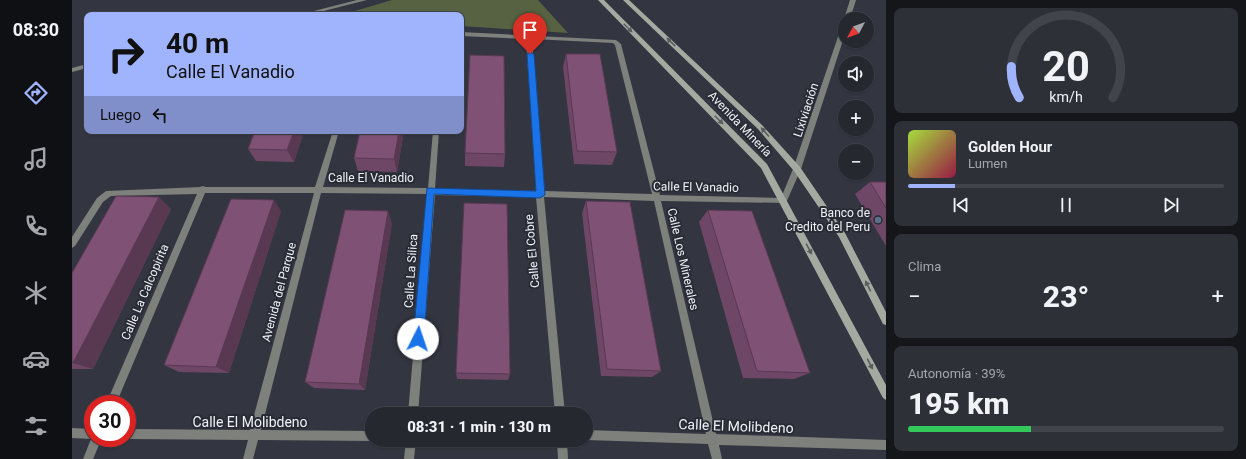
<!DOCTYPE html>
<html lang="es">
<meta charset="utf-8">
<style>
:root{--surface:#262830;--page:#2e3038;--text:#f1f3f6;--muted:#a4a6ab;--line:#42444c;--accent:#a0b3fd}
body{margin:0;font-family:Roboto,sans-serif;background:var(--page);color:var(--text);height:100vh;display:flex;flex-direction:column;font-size:15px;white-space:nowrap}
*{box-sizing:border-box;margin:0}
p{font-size:13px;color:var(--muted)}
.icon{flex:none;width:22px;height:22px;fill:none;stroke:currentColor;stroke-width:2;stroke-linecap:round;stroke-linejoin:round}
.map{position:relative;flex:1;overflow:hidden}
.details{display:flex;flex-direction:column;gap:8px;padding:8px;background:#15161a;width:360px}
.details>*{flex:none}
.guide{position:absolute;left:12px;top:12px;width:380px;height:122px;border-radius:8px;box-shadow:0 1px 3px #0004,0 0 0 1px var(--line);background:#a0b3fd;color:#111;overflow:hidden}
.needle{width:26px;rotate:229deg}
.fabs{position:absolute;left:766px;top:12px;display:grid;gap:8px}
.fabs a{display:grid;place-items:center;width:36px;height:36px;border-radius:50%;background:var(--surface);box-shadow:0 1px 3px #0004,0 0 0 1px var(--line);font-size:20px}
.speed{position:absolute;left:12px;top:395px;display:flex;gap:8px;font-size:20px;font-weight:700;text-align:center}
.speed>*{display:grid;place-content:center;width:52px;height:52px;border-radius:50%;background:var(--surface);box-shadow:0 1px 3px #0004,0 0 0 1px var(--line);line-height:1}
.speed .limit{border:6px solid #d22;background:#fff;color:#111}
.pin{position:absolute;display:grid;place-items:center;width:34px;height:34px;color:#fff;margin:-41px -17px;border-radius:50% 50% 50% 0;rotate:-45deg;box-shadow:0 0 4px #0007}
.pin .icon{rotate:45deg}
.me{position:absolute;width:44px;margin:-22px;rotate:4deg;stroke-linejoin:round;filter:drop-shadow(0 0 3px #0008)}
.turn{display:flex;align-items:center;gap:14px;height:84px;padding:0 16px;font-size:18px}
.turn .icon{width:52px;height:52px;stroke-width:2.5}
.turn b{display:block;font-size:28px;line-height:34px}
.then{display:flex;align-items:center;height:38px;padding:0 16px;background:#0003;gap:8px;font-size:15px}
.big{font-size:30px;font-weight:800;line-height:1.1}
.details .widget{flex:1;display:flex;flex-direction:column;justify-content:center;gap:6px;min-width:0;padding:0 14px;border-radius:8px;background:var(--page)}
.details .dial{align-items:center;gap:0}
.dial svg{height:104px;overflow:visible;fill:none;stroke:var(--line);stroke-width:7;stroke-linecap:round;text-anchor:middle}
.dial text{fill:var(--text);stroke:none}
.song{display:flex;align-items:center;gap:12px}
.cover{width:48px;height:48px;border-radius:6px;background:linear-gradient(135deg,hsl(80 70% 55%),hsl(340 70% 35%))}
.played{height:4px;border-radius:2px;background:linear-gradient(90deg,var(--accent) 15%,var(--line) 15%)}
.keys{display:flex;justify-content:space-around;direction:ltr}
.heat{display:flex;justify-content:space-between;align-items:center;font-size:22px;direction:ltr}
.charge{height:6px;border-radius:3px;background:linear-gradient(90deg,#34c759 39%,var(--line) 0)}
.trip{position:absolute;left:293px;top:407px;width:228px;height:40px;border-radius:20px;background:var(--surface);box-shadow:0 1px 3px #0004,0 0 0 1px var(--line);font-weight:800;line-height:40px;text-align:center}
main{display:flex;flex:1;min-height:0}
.tab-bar{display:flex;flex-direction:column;width:72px;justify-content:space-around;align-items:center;background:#0f1013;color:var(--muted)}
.tab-bar .icon{width:28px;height:28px}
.tab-bar .selected{color:var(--accent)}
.tab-bar b{font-size:18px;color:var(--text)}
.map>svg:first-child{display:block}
.green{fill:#566241}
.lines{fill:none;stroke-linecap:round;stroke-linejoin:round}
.street{fill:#7d807b;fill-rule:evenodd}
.secondary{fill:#a5aaa1;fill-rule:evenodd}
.wall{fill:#6d4765}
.shaded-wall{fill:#593952}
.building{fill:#7f5275;stroke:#593952}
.oneway{fill:#5b5e60}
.route{fill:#1a73e8;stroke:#114b97}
.service-dot{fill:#5c6f8a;stroke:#292b35;stroke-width:1.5}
.labels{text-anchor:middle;stroke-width:4;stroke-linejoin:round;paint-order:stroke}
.street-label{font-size:12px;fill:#f0f1f8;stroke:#292b35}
.poi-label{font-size:12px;fill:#f0f1f8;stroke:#292b35;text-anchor:end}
.near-street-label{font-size:14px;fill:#f0f1f8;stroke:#292b35}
</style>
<main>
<nav class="tab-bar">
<b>08:30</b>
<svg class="icon selected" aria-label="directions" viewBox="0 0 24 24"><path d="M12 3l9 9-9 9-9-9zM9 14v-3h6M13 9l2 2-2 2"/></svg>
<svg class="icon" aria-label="music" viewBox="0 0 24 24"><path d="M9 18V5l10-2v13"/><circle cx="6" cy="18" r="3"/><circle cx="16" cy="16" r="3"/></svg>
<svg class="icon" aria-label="phone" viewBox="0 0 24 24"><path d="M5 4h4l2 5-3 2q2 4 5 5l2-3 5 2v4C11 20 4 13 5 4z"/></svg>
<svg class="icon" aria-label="climate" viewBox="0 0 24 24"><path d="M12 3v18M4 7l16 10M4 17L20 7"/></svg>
<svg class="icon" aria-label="car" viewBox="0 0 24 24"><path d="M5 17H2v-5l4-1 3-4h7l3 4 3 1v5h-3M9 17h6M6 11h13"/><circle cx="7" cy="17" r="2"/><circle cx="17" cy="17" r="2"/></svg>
<svg class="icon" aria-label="filters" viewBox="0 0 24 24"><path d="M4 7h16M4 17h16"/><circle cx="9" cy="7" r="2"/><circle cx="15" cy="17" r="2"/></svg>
</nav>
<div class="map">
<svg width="814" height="459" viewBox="0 0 814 459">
<rect width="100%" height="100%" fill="#333540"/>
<polygon class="green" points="320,0 466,0 496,33 389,26 389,15 290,15 276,13"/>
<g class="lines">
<g class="street">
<polygon points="285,0 295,0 236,15 226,15"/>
<polygon points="778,0 784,0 778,19 773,19 773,20 772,19"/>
<path d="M773,23V34L729,169L714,203L589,201L644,434L814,440V450L647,445L650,459H640L636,444L514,440V430L634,434L582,201L472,197L493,414H483L464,197L363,195L346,414H336L355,194L249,193L189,430L300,431V440H303L300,441L186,440L181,459H171L176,440L55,439L52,438H55V429L178,430L242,193H133L44,404H34L125,194L39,196L31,202L3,246L0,248V237L25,198L34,191L128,187L131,186L134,187H243L261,131H267L251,187L356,188L361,131H367L363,189L464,191L454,39L389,36V32L544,40L549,44L588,195L709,198L721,169L770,25ZM460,39L541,43L543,45L580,194L472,191Z"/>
<polygon points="15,64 15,68 0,72 0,68"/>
<polygon points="0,428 21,429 21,438 30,438 21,459 11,459 19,439 0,438"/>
<polygon points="334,440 344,440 342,459 332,459"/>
<polygon points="485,440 495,440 496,459 486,459"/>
</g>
<g class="secondary">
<polygon points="526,0 532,0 695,164 814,385 814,400 811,398 689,168"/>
<polygon points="551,0 557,0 690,125 728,167 773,233 814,312 814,325 811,324 767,237 722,171 686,129"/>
</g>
</g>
<g class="wall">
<polygon points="494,54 545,152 540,165 502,164 491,67"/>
<polygon points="183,131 232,131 222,162 184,161 176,149"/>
<polygon points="332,131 325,172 286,171 282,158"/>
<polygon points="393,153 433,154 432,167 393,166"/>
<polygon points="798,182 814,182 814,246 783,194"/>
<polygon points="514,201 589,371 580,377 529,376 510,213"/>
<polygon points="99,209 21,369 0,369 0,273"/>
<polygon points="636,210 738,373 722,379 671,378 627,222"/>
<polygon points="209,211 157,373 107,372 92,365"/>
<polygon points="320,223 293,390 242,388 233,382"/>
<polygon points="384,373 438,374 436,380 385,379"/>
</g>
<g class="shaded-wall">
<polygon points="222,131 232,131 222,162 215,150"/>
<polygon points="327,131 332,131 325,172 322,159"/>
<polygon points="87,197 99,209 21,369 1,363"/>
<polygon points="202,200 209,211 157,373 144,367"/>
<polygon points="316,211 320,223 293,390 287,384"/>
</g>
<g class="building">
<polygon points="494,54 528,54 545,152 505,151"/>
<polygon points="398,55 432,56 433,154 393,153"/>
<polygon points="183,131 222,131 215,150 176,149"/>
<polygon points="288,131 327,131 322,159 282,158"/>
<polygon points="798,182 814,182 814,208"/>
<polygon points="44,196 87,197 1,363 0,363 0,273"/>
<polygon points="159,199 202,200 144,367 92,365"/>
<polygon points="514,201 558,202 589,371 535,369"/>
<polygon points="392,203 435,204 438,374 384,373"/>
<polygon points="273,210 316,211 287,384 233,382"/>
<polygon points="636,210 680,211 738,373 685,371"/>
</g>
<defs><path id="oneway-solid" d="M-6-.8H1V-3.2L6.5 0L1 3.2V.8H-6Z"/></defs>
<g class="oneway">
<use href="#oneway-solid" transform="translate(556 28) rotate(45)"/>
<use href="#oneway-solid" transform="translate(599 42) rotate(-136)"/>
<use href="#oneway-solid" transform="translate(647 120) rotate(45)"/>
<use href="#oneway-solid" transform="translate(693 132) rotate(-132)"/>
<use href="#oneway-solid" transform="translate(737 249) rotate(62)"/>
<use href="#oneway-solid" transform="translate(796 286) rotate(-117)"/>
<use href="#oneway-solid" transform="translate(798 364) rotate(62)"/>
</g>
<polygon class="route" points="458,52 462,54 473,195 468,198 362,194 352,339 350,343 346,345 343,343 341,339 355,188 464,191 455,54"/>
<circle class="service-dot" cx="806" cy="220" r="4"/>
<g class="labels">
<g class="street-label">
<text transform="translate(734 110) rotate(-72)" y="4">Lixiviación</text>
<text transform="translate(668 124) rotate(46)" y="4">Avenida Minería</text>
<text x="299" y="182">Calle El Vanadio</text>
<text transform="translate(624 187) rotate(1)" y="4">Calle El Vanadio</text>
<text transform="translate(460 251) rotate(-95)" y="4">Calle El Cobre</text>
<text transform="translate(611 259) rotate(77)" y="4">Calle Los Minerales</text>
<text transform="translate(339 271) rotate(-86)" y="4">Calle La Silica</text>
<text transform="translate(73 292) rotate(-67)" y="4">Calle La Calcopirita</text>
<text transform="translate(207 292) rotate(-75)" y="4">Avenida del Parque</text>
</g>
<g class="poi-label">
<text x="798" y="217">Banco de<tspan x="798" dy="14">Credito del Peru</tspan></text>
</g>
<g class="near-street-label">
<text x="178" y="427">Calle El Molibdeno</text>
<text transform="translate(664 426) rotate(2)" y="5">Calle El Molibdeno</text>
</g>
</g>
</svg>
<div class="fabs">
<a><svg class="needle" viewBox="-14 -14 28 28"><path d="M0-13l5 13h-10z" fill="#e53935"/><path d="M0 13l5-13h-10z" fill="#a4a6ab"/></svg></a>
<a><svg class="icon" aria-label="sound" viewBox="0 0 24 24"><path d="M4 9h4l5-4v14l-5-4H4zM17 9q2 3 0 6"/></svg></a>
<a>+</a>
<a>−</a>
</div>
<div class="speed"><div class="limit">30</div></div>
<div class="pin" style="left:458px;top:54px;background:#d93025"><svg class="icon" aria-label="arrive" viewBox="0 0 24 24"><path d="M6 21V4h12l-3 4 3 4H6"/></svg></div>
<svg class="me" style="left:346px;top:339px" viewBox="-20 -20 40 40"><circle r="19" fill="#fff"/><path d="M0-13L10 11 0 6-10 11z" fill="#1a73e8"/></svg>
<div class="trip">08:31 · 1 min · 130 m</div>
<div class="guide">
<div class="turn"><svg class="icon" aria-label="right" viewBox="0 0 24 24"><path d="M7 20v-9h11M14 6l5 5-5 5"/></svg><div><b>40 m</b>Calle El Vanadio</div></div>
<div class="then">Luego<svg class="icon" aria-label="left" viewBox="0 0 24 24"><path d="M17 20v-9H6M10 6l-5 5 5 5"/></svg></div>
</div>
</div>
<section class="details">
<div class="widget dial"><svg viewBox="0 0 100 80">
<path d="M14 69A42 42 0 1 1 86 69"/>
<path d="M14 69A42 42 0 0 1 8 45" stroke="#a0b3fd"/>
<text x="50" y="56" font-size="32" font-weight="700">20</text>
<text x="50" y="72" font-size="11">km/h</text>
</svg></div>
<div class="widget">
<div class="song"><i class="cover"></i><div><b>Golden Hour</b><p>Lumen</p></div></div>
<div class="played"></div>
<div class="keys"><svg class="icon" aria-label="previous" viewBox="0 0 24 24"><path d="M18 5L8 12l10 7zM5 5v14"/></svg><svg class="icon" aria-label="pause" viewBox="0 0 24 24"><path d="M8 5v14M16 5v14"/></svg><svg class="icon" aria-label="next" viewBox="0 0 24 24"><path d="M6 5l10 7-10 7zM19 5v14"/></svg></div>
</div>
<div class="widget"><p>Clima</p>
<div class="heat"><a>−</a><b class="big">23°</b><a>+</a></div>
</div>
<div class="widget"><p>Autonomía · 39%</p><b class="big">195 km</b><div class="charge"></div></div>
</section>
</main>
